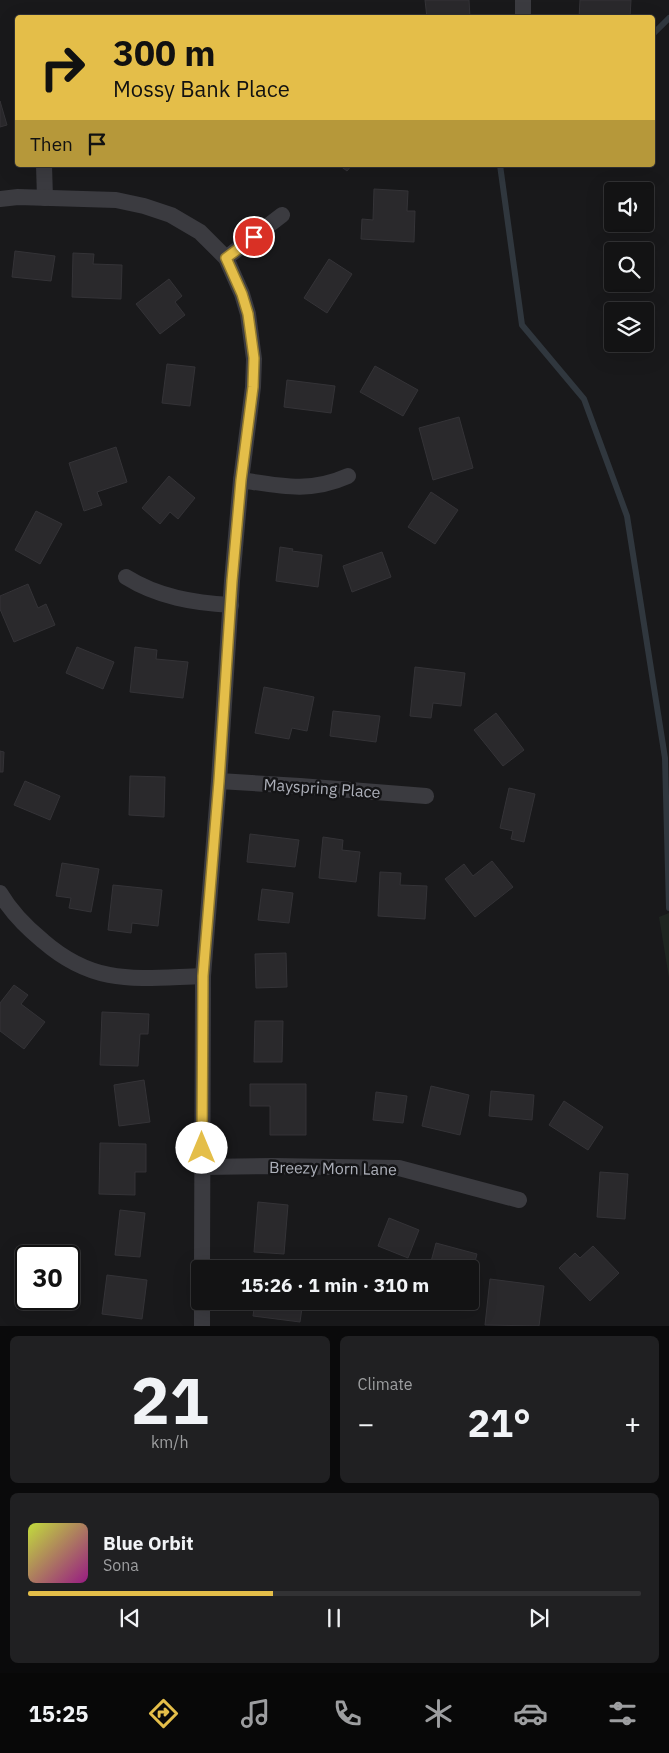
<!DOCTYPE html>
<meta charset="utf-8">
<style>
:root{--surface:#131314;--page:#202022;--text:#f1f3f6;--muted:#9d9ea0;--line:#323234;--accent:#e4be49}
body{margin:0;font-family:"IBM Plex Sans",sans-serif;background:var(--page);color:var(--text);height:100vh;display:flex;flex-direction:column;font-size:19px;white-space:nowrap}
*{box-sizing:border-box;margin:0}
p{font-size:16px;color:var(--muted)}
.icon{flex:none;width:28px;height:28px;fill:none;stroke:currentColor;stroke-width:2;stroke-linecap:round;stroke-linejoin:round}
.map{position:relative;height:1326px;overflow:hidden}
.sheet{display:flex;flex-direction:column;gap:10px;padding:10px;background:#0a0a0b;flex:1}
.sheet>*{flex:none}
.banner{position:absolute;left:15px;top:15px;width:640px;height:152px;border-radius:5px;box-shadow:0 5px 20px #0002,0 0 0 1px var(--line);background:#e4be49;color:#111;overflow:hidden}
.fabs{position:absolute;left:604px;top:182px;display:grid;gap:10px}
.fabs a{display:grid;place-items:center;width:50px;height:50px;border-radius:5px;background:var(--surface);box-shadow:0 5px 20px #0002,0 0 0 1px var(--line);font-size:25px}
.speed{position:absolute;left:15px;top:1245px;display:flex;gap:10px;font-size:25px;font-weight:700;text-align:center}
.speed>*{display:grid;place-content:center;width:65px;height:65px;border-radius:50%;background:var(--surface);box-shadow:0 5px 20px #0002,0 0 0 1px var(--line);line-height:1}
.speed .limit{border:2px solid #111;border-radius:8px;background:#fff;color:#111}
.pin{position:absolute;display:grid;place-items:center;width:42px;height:42px;color:#fff;margin:-21px;border:2px solid #fff;border-radius:50%;box-shadow:0 1px 5px #0007}
.me{position:absolute;width:55px;margin:-28px;rotate:0deg;stroke-linejoin:round;filter:drop-shadow(0 0 4px #0008)}
.turn{display:flex;align-items:center;gap:18px;height:105px;padding:0 15px;font-size:22px}
.turn .icon{width:65px;height:65px;stroke-width:2.5}
.turn b{display:block;font-size:35px;line-height:42px}
.then{display:flex;align-items:center;height:48px;padding:0 15px;background:#0003;gap:10px;font-size:19px}
.big{font-size:38px;font-weight:700;line-height:1.1}
.sheet .widget{flex:1;display:flex;flex-direction:column;justify-content:center;gap:8px;min-width:0;padding:0 18px;border-radius:8px;background:var(--page)}
.sheet .dial{align-items:center;gap:0}
.dial b{font-size:65px;line-height:1}
.song{display:flex;align-items:center;gap:15px}
.cover{width:60px;height:60px;border-radius:8px;background:linear-gradient(135deg,hsl(70 70% 55%),hsl(310 70% 35%))}
.played{height:5px;border-radius:2px;background:linear-gradient(90deg,var(--accent) 40%,var(--line) 40%)}
.keys{display:flex;justify-content:space-around;direction:ltr}
.heat{display:flex;justify-content:space-between;align-items:center;font-size:28px;direction:ltr}
.sheet .tiles{flex:1;display:grid;gap:10px;grid-template-columns:1fr 1fr}
.widget:last-child{grid-column:span 2}
.trip{position:absolute;left:191px;top:1260px;width:288px;height:50px;border-radius:5px;background:var(--surface);box-shadow:0 5px 20px #0002,0 0 0 1px var(--line);font-weight:700;line-height:50px;text-align:center}
.dock{display:flex;height:80px;justify-content:space-around;align-items:center;background:#080808;color:var(--muted)}
.dock .icon{width:35px;height:35px}
.dock .active{color:var(--accent)}
.dock b{font-size:22px;color:var(--text)}
.map>svg:first-child{display:block}
.green{fill:#1f2621}
.lines{fill:none;stroke-linecap:round;stroke-linejoin:round}
.stream{stroke:#30373e;stroke-width:6}
.building{fill:#2a292c;stroke:#343337}
.minor{stroke:#3b3b40;stroke-width:16}
.route-casing{stroke:#947c2f;stroke-width:12}
.route{stroke:#e4be49;stroke-width:9}
.labels{text-anchor:middle;stroke-width:5;stroke-linejoin:round;paint-order:stroke}
.street-label{font-size:16px;fill:#adb0ba;stroke:#141416}
</style>
<div class="map">
<svg width="669" height="1326" viewBox="0 0 669 1326">
<rect width="100%" height="100%" fill="#19191b"/>
<polygon class="green" points="669,913 669,978 659,917"/>
<g class="lines">
<g class="stream">
<polyline points="652,35 669,18"/>
<polyline points="500,165 522,325 584,399 627,516 665,758 669,908"/>
</g>
</g>
<g class="building">
<polygon points="425,0 469,0 470,18 427,18"/>
<polygon points="580,0 631,0 630,18 579,18"/>
<polygon points="0,101 7,125 0,127"/>
<polygon points="339,165 352,165 347,171"/>
<polygon points="374,189 408,191 407,211 415,211 414,242 361,239 362,219 373,220"/>
<polygon points="15,251 55,256 51,281 12,277"/>
<polygon points="73,253 94,254 93,264 122,265 121,299 72,297"/>
<polygon points="329,259 352,274 327,313 304,298"/>
<polygon points="169,279 182,296 175,302 185,315 160,334 136,304"/>
<polygon points="167,364 195,367 190,406 162,403"/>
<polygon points="375,366 418,390 403,416 360,392"/>
<polygon points="287,380 335,386 331,413 284,407"/>
<polygon points="459,417 473,468 433,480 419,428"/>
<polygon points="116,447 127,482 97,492 102,505 84,511 69,463"/>
<polygon points="169,476 195,498 178,519 170,512 160,524 142,508"/>
<polygon points="431,492 458,510 435,544 408,527"/>
<polygon points="36,511 62,524 40,564 15,550"/>
<polygon points="280,547 293,549 292,551 322,555 318,587 276,581"/>
<polygon points="382,552 391,577 352,592 343,566"/>
<polygon points="28,584 38,608 46,604 55,625 14,642 0,609 0,596"/>
<polygon points="77,647 114,662 103,689 66,673"/>
<polygon points="135,647 157,650 156,659 188,662 183,698 130,692"/>
<polygon points="415,667 465,673 461,706 433,703 431,718 410,716"/>
<polygon points="264,687 314,697 307,731 292,728 289,739 255,733"/>
<polygon points="333,711 380,716 376,742 330,736"/>
<polygon points="496,713 524,750 503,766 474,730"/>
<polygon points="0,751 4,752 3,772 0,772"/>
<polygon points="130,776 165,777 164,817 129,815"/>
<polygon points="25,781 60,796 50,820 14,805"/>
<polygon points="509,788 535,794 524,842 511,839 513,831 500,828"/>
<polygon points="250,834 299,840 295,867 247,862"/>
<polygon points="323,837 343,840 342,850 360,852 356,882 319,878"/>
<polygon points="492,861 513,887 475,917 445,879 464,864 473,876"/>
<polygon points="62,863 99,869 91,912 69,908 71,898 56,896"/>
<polygon points="380,872 401,873 400,885 427,886 425,919 378,916"/>
<polygon points="113,885 162,890 158,926 132,923 131,933 108,930"/>
<polygon points="262,889 293,893 289,923 258,920"/>
<polygon points="286,953 287,987 256,988 255,954"/>
<polygon points="14,985 28,995 21,1004 45,1022 24,1049 0,1031 0,1003"/>
<polygon points="102,1012 149,1014 148,1034 140,1034 138,1066 100,1065"/>
<polygon points="255,1021 283,1021 282,1062 254,1062"/>
<polygon points="144,1080 150,1122 119,1126 114,1085"/>
<polygon points="250,1084 306,1084 306,1135 270,1135 270,1106 250,1106"/>
<polygon points="431,1086 469,1095 460,1135 422,1126"/>
<polygon points="491,1091 534,1095 532,1120 489,1116"/>
<polygon points="376,1092 407,1096 403,1123 373,1120"/>
<polygon points="564,1101 603,1127 588,1150 549,1125"/>
<polygon points="100,1143 146,1144 146,1172 135,1172 135,1195 99,1194"/>
<polygon points="600,1172 628,1174 625,1219 597,1217"/>
<polygon points="258,1202 288,1205 284,1254 254,1252"/>
<polygon points="120,1210 145,1213 140,1257 115,1255"/>
<polygon points="389,1218 419,1230 408,1258 378,1246"/>
<polygon points="436,1243 477,1254 470,1281 470,1269 429,1269"/>
<polygon points="593,1246 619,1273 590,1301 559,1268 575,1253 580,1258"/>
<polygon points="260,1265 285,1269 259,1269"/>
<polygon points="107,1275 147,1280 142,1319 102,1314"/>
<polygon points="490,1279 544,1286 539,1326 485,1325"/>
<polygon points="255,1301 303,1301 300,1322 253,1316"/>
</g>
<g class="lines">
<g class="minor">
<polyline points="523,18 523,0"/>
<polyline points="44,165 45,198"/>
<polyline points="0,199 18,197 116,200 144,206 171,215 200,232 226,258 242,294 248,314 254,359 253,387 241,480 232,581 219,781 203,976 202,1269"/>
<polyline points="226,258 282,215"/>
<path d="M241,480C281,486 310,493 348,476"/>
<path d="M126,577C158,597 194,603 231,605"/>
<polyline points="219,781 300,786 426,796"/>
<path d="M0,893C11,912 26,927 43,941C96,987 138,978 203,976"/>
<polyline points="202,1167 272,1166 399,1168 519,1200"/>
<polyline points="202,1301 202,1326"/>
</g>
</g>
<g class="lines">
<defs>
<polyline id="route" points="202,1148 203,976 219,781 232,581 241,480 253,387 254,358 248,314 242,294 226,258 254,237"/>
</defs>
<use href="#route" class="route-casing"/>
<use href="#route" class="route"/>
</g>
<g class="labels">
<g class="street-label">
<text transform="translate(322 788) rotate(4)" y="6">Mayspring Place</text>
<text transform="translate(333 1168) rotate(1)" y="6">Breezy Morn Lane</text>
</g>
</g>
</svg>
<div class="fabs">
<a><svg class="icon" aria-label="sound" viewBox="0 0 24 24"><path d="M4 9h4l5-4v14l-5-4H4zM17 9q2 3 0 6"/></svg></a>
<a><svg class="icon" aria-label="search" viewBox="0 0 24 24"><circle cx="10" cy="10" r="6"/><path d="M15 15l6 6"/></svg></a>
<a><svg class="icon" aria-label="layers" viewBox="0 0 24 24"><path d="M12 4l9 5-9 5-9-5zM3 14l9 5 9-5"/></svg></a>
</div>
<div class="speed"><div class="limit">30</div></div>
<div class="pin" style="left:254px;top:237px;background:#d93025"><svg class="icon" aria-label="arrive" viewBox="0 0 24 24"><path d="M6 21V4h12l-3 4 3 4H6"/></svg></div>
<svg class="me" style="left:202px;top:1148px" viewBox="-20 -20 40 40"><circle r="19" fill="#fff"/><path d="M0-13L10 11 0 6-10 11z" fill="#e4be49"/></svg>
<div class="trip">15:26 · 1 min · 310 m</div>
<div class="banner">
<div class="turn"><svg class="icon" aria-label="right" viewBox="0 0 24 24"><path d="M7 20v-9h11M14 6l5 5-5 5"/></svg><div><b>300 m</b>Mossy Bank Place</div></div>
<div class="then">Then<svg class="icon" aria-label="arrive" viewBox="0 0 24 24"><path d="M6 21V4h12l-3 4 3 4H6"/></svg></div>
</div>
</div>
<section class="sheet">
<div class="tiles">
<div class="widget dial"><b>21</b><p>km/h</p></div>
<div class="widget"><p>Climate</p>
<div class="heat"><a>−</a><b class="big">21°</b><a>+</a></div>
</div>
<div class="widget">
<div class="song"><i class="cover"></i><div><b>Blue Orbit</b><p>Sona</p></div></div>
<div class="played"></div>
<div class="keys"><svg class="icon" aria-label="previous" viewBox="0 0 24 24"><path d="M18 5L8 12l10 7zM5 5v14"/></svg><svg class="icon" aria-label="pause" viewBox="0 0 24 24"><path d="M8 5v14M16 5v14"/></svg><svg class="icon" aria-label="next" viewBox="0 0 24 24"><path d="M6 5l10 7-10 7zM19 5v14"/></svg></div>
</div>
</div>
</section>
<nav class="dock">
<b>15:25</b>
<svg class="icon active" aria-label="directions" viewBox="0 0 24 24"><path d="M12 3l9 9-9 9-9-9zM9 14v-3h6M13 9l2 2-2 2"/></svg>
<svg class="icon" aria-label="music" viewBox="0 0 24 24"><path d="M9 18V5l10-2v13"/><circle cx="6" cy="18" r="3"/><circle cx="16" cy="16" r="3"/></svg>
<svg class="icon" aria-label="phone" viewBox="0 0 24 24"><path d="M5 4h4l2 5-3 2q2 4 5 5l2-3 5 2v4C11 20 4 13 5 4z"/></svg>
<svg class="icon" aria-label="climate" viewBox="0 0 24 24"><path d="M12 3v18M4 7l16 10M4 17L20 7"/></svg>
<svg class="icon" aria-label="car" viewBox="0 0 24 24"><path d="M5 17H2v-5l4-1 3-4h7l3 4 3 1v5h-3M9 17h6M6 11h13"/><circle cx="7" cy="17" r="2"/><circle cx="17" cy="17" r="2"/></svg>
<svg class="icon" aria-label="filters" viewBox="0 0 24 24"><path d="M4 7h16M4 17h16"/><circle cx="9" cy="7" r="2"/><circle cx="15" cy="17" r="2"/></svg>
</nav>
